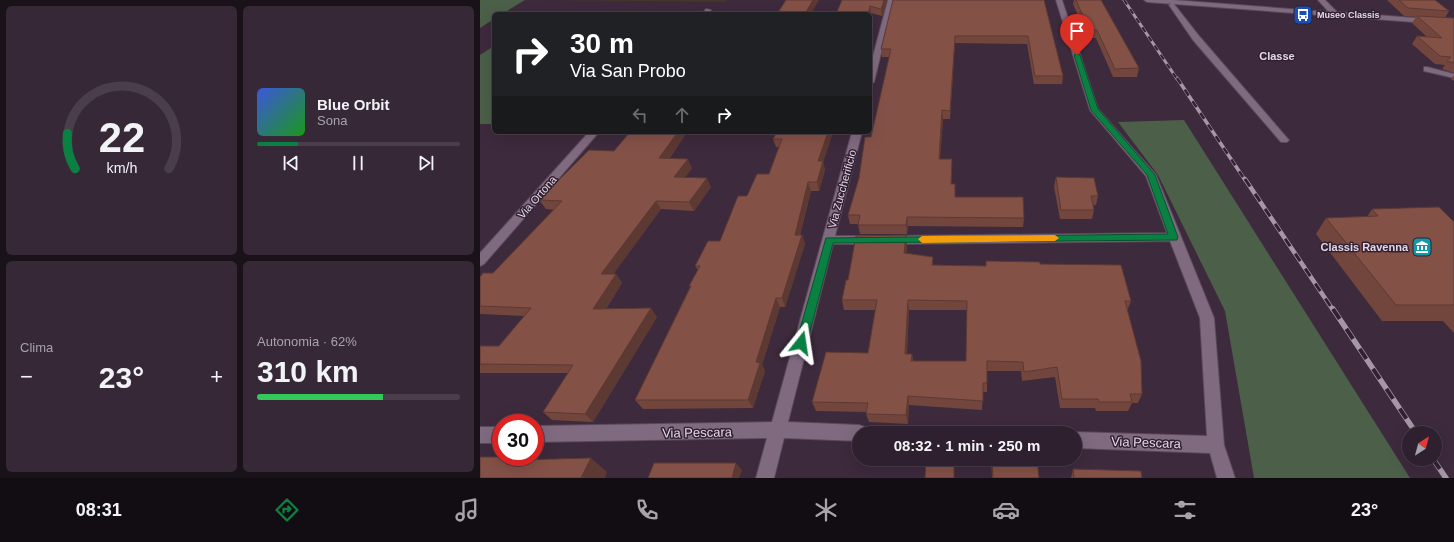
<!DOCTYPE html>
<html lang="it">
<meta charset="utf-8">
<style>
:root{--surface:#2e202e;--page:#362836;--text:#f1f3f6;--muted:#a7a3aa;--line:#493e4a;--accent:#0b8043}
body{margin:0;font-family:Helvetica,sans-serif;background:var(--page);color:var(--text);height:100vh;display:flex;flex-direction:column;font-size:15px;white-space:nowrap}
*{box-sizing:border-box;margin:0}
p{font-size:13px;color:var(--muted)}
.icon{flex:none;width:22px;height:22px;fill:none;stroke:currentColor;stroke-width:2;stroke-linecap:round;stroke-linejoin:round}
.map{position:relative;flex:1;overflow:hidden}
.details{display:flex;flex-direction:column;gap:6px;padding:6px;background:#191219;width:480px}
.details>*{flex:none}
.hud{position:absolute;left:12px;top:12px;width:380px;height:122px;border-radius:6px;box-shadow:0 4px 16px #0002,0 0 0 1px var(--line);background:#202124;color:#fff;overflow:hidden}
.needle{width:26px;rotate:36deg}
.buttons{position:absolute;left:922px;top:426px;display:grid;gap:8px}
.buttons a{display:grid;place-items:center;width:40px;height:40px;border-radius:50%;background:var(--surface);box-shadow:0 4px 16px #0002,0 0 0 1px var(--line);font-size:20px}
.speed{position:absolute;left:12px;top:414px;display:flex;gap:8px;font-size:20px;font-weight:700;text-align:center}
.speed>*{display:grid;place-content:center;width:52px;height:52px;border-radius:50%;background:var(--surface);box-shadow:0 4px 16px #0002,0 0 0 1px var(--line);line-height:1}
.speed .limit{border:6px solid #d22;background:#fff;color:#111}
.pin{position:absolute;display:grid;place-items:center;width:34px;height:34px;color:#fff;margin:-41px -17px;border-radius:50% 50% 50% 0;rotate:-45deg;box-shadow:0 0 4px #0007}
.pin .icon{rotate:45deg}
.me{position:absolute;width:44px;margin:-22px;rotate:15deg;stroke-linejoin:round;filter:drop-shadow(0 0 3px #0008)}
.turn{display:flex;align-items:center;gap:14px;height:84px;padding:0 12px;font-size:18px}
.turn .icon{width:52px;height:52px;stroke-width:2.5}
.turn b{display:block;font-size:28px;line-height:34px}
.lanes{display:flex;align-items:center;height:38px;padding:0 12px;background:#0003;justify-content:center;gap:20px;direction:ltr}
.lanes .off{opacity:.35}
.big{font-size:30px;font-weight:800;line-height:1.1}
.details .widget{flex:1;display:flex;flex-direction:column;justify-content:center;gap:6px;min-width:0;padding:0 14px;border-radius:6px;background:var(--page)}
.details .dial{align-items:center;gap:0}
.dial svg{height:104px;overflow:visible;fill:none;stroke:var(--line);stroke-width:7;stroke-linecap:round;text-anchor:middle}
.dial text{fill:var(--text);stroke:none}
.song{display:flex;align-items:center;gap:12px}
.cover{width:48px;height:48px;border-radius:6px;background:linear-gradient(135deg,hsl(230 70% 55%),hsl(120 70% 35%))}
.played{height:4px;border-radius:2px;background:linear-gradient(90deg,var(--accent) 20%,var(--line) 20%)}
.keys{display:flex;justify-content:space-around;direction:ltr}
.heat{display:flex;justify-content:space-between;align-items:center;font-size:22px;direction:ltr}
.charge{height:6px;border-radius:3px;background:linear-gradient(90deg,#34c759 62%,var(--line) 0)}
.details .tiles{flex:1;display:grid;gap:6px;grid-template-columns:repeat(2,1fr)}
.trip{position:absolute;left:372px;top:426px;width:230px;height:40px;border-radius:20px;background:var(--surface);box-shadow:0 4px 16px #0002,0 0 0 1px var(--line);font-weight:800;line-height:40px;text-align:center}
.tabs{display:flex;height:64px;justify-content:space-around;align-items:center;background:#120d12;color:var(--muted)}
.tabs .icon{width:28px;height:28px}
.tabs .current{color:var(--accent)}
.tabs b{font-size:18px;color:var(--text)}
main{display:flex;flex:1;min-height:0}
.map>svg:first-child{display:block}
.commercial{fill:#443728}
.green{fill:#4b5f49}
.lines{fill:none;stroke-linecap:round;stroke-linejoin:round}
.pedestrian-casing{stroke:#59495a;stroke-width:2}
.minor-casing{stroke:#59495a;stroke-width:2}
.pedestrian{fill:#806a80;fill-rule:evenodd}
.minor{fill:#806a80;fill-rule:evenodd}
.rail-far3-casing{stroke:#a697a6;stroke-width:3}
.rail-far2-casing{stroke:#a697a6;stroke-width:3.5}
.rail-far1-casing{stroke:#a697a6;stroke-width:4.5}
.rail-casing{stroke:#a697a6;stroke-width:5.5}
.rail-far3{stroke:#322033;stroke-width:2;stroke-dasharray:5.5;stroke-linecap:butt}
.rail-far2{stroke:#322033;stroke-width:2.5;stroke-dasharray:7;stroke-linecap:butt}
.rail-far1{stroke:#322033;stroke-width:3;stroke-dasharray:9;stroke-linecap:butt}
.rail{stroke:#322033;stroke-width:4;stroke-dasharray:12;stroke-linecap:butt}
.wall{fill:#72463d;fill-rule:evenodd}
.shaded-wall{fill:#5c3932}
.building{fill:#845147;stroke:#5c3932;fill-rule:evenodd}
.route{fill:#0b8043;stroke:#07532c}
.slow{fill:#f59e0b}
.labels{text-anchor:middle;stroke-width:3;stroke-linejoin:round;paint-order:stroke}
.far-poi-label{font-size:9px;font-weight:bold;fill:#e4d8e4;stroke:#322033;text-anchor:start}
.far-quarter-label{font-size:11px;font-weight:bold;fill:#e4d8e4;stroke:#322033}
.street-label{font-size:11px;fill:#e4d8e4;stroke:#322033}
.poi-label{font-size:11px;font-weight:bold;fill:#e4d8e4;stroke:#322033;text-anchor:end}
.near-street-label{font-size:13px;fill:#e4d8e4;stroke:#322033}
</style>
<main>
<section class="details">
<div class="tiles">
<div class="widget dial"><svg viewBox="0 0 100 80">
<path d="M14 69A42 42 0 1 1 86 69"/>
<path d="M14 69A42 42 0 0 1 8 42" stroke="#0b8043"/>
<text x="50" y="56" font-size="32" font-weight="700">22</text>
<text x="50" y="72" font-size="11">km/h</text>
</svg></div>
<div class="widget">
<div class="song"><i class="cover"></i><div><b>Blue Orbit</b><p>Sona</p></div></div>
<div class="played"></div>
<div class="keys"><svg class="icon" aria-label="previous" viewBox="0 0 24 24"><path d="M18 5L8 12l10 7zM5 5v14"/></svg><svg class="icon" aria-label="pause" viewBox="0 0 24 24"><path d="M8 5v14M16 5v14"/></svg><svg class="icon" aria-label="next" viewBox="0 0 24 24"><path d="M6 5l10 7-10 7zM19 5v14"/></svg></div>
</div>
<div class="widget"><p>Clima</p>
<div class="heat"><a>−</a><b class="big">23°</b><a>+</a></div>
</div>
<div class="widget"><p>Autonomia · 62%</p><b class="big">310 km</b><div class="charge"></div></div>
</div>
</section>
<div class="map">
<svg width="974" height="478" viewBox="0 0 974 478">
<rect width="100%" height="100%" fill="#3d2a3d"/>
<polygon class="commercial" points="68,0 247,0 245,2"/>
<g class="green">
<polygon points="0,0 45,0 22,14 14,14 14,19 0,28"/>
<polygon points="14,46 14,124 0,124 0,55"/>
<polygon points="704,120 930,478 774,478 745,311 678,175 638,122"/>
</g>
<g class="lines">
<defs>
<polygon id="pedestrian" points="692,3 694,4 719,36 807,138 809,140 807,142 801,142 713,40 689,5"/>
<g id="minor">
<polygon points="408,0 414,0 394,82 390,84 390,67"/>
<polygon points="576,0 582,0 618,109 676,175 734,318 744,445 755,478 737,478 730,453 595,448 595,433 592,433 595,432 727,436 720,318 690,241 411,244 407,243 405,240 407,237 411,236 687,233 666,176 610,110"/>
<polygon points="664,0 693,0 849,12 838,0 845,0 857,12 974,21 974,25 667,2"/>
<polygon points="226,9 231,10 228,14 222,14"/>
<polygon points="944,67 947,67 974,74 974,78 944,71"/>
<polygon points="109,132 119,132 4,264 0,266 0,253"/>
<polygon points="372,132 382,132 355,236 391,236 395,237 397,240 395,243 391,244 353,244 308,422 379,425 385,427 387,433 379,433 379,441 304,438 294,478 276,478 287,438 55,442 55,426 292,422"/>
<rect x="0" y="427" width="21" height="16"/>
</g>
</defs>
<use href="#pedestrian" class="pedestrian-casing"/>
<use href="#minor" class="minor-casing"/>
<use href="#pedestrian" class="pedestrian"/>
<use href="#minor" class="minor"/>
<defs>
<polyline id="rail-far3" points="644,0 697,79"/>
<polyline id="rail-far2" points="697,78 765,180"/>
<polyline id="rail-far1" points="765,179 853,310"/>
<g id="rail">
<polyline points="853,309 936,433"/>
<polyline points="953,459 966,478"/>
</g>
</defs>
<use href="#rail-far3" class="rail-far3-casing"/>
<use href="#rail-far2" class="rail-far2-casing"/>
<use href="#rail-far1" class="rail-far1-casing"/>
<use href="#rail" class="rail-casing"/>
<use href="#rail-far3" class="rail-far3"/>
<use href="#rail-far2" class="rail-far2"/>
<use href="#rail-far1" class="rail-far1"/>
<use href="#rail" class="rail"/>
</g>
<g class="wall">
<polygon points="362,0 407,0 402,16 391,13"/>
<polygon points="564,0 583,76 582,84 554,84 547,44 475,43 470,119 463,119 460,159 472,159 471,184 475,197 544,218 543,227 428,226 427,234 380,234 378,224 370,224 368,215 391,137 410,57 402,57 401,49"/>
<polygon points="594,0 621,0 659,68 657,77 633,77 616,38 608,38 593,4"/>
<polygon points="907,0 955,0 969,11 965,18 974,18 974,73 962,69 965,65 955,64 932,44 937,36 947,37 932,23 936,17 924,16"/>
<polygon points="974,75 974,81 971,79"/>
<polygon points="150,132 207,132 189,159 212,168 205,177 231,187 214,211 181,209 133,274 136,274 142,283 126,309 177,317 113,422 72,420 63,412 88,373 0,373 0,346 19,346 44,316 0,314 0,277 13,273 75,210 66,209 59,200 134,151"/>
<polygon points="297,132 353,132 343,162 345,170 339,191 331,191 320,235 322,235 325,244 305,307 300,307 282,365 285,371 273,408 163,409 155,400 210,287 209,286 218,270 215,266 240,241 267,196 289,174 299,147 296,147 293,139"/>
<polygon points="576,177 618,196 616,205 613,205 614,210 612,219 580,219 574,187"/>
<polygon points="892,209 974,222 974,333 963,321 902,321 836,234 846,218 887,217"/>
<path d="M426,235L427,245L426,253L453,257V265L506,266L560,264L651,301L647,311L662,394L658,403H652L648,411H616L615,408H580L575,377L542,381L541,371H507V392H503L502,410L429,405L428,424L389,422L386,414L387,412L336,411L332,402L388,353L396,310H364L362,300L368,280ZM429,310H487L486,361H433L432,354H427Z"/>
<polygon points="511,459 557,459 559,478 512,478"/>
<polygon points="593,469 662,478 591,478"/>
</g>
<g class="shaded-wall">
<polygon points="333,0 339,0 331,14 325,14"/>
<polygon points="404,0 407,0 402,16 401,9"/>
<polygon points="390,6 391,13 390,16 390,14 388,14"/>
<polygon points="475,36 475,43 470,119 470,111"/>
<polygon points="462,110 463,119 459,168 459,159"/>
<polygon points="198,132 207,132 183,167 179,158"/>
<polygon points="348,132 353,132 343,162 345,170 339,191 337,182 338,161"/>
<polygon points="208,159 212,168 199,186 194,177"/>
<polygon points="472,159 472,168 471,193 471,184"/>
<polygon points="227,178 231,187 214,211 209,202"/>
<polygon points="328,182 331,191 317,244 315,235"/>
<polygon points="176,201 181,209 127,283 121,274"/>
<polygon points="427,217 428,226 427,234 426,225"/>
<polygon points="322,235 325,244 305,307 302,298"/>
<polygon points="426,235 427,245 426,263 424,253"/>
<polygon points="136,274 142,283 120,318 113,309"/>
<polygon points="296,298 300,307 282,365 285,371 273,408 268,400 276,362"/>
<polygon points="428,300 429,310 426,363 425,354"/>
<polygon points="171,308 177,317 113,422 105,414"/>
<polygon points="428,396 429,405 428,424 426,415"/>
<polygon points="38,457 39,457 58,471 37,460"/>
<polygon points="111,458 127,472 125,478 101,478"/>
<polygon points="256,463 262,470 259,478 252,478"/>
</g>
<g class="building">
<polygon points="306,0 333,0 325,14 297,14"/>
<polygon points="362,0 404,0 401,9 390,6 388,14 356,14"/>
<polygon points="413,0 564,0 583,76 555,76 548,36 475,36 470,111 462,110 459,159 472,159 471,184 475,184 475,197 543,197 544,218 427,217 426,225 378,225 380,215 368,215 379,178 385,137 391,137 411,49 401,49"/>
<polygon points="596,0 621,0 659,68 635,69 617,30 609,30"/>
<polygon points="919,0 955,0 969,11 928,8"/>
<polygon points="937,16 974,18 974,63 967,61 971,57 960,56 937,36 962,38"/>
<polygon points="150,132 198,132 179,158 208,159 194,177 227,178 209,202 176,201 121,274 136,274 113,309 171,308 105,414 63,412 93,365 0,364 0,346 19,346 51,308 0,306 0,277 3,273 13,273 82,201 59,200 109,150 134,151"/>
<polygon points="297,132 348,132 338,161 343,161 337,182 328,182 315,235 322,235 302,298 296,298 276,362 280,363 268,400 155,400 211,286 209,286 220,266 215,266 228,241 240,241 258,196 267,196 277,174 289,174 302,139 293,139"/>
<polygon points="576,177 614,178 618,196 611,196 614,210 581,210"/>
<polygon points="959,207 974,222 974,305 916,305 846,218 898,216 892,209"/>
<path d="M426,235L424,253L453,257L452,265L506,266V261L560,262V264L641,265L651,301H645L661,361L662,394H650L652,402H619L618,399H582L577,367L544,372L543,362L507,361V383H503V401L428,396L426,415L386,414L388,403L332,402L346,352L388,353L397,300H362L366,280H368L376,236ZM428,300L487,301L486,361H431L432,354H425Z"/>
<polygon points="0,457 38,457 37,460 111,458 101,478 0,478"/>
<polygon points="446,459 474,459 474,478 445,478"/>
<polygon points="512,459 557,459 559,478 513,478"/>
<polygon points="174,463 256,463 252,478 168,478"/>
<polygon points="593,469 661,471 662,478 594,478"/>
</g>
<polygon class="route" points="597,53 600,55 618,109 675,175 698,237 697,240 353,243 327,343 325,346 321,347 318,346 316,343 346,238 688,234 667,175 611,110 594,55"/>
<polygon class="slow" points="575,235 579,238 575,241 442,243 438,239 442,236"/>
<defs>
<symbol id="bus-square" viewBox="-11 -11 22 22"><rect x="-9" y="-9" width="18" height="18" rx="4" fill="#1a4fb4" stroke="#322033"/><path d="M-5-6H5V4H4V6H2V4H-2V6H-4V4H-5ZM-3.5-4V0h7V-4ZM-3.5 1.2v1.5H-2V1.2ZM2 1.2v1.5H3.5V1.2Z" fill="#fff"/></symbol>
<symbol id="museum-square" viewBox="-11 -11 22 22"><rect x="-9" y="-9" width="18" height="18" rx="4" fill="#0f9aa8" stroke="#322033"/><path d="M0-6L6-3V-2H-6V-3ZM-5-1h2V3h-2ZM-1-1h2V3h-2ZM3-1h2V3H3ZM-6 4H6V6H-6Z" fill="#fff"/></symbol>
</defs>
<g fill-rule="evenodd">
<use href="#bus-square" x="812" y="4" width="22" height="22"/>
<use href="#museum-square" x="931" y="236" width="22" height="22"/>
</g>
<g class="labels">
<g class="far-poi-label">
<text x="837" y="18">Museo Classis</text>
</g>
<g class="far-quarter-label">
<text x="797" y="60">Classe</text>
</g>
<g class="street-label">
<text transform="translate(362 189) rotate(-75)" y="4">Via Zuccherificio</text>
<text transform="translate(57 197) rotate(-49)" y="4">Via Ortona</text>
</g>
<g class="poi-label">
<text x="928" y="251">Classis Ravenna</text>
</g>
<g class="near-street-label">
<text transform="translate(217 432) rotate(-1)" y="5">Via Pescara</text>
<text transform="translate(666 442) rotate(2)" y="5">Via Pescara</text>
</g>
</g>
</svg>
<div class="buttons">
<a><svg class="needle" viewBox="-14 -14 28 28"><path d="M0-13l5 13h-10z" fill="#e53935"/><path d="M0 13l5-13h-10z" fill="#a7a3aa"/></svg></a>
</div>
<div class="speed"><div class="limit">30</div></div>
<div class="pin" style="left:597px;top:55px;background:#d93025"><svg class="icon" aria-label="arrive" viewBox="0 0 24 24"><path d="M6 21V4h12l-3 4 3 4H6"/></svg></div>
<svg class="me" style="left:321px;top:343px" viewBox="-20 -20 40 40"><path d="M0-17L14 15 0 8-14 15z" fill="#0b8043" stroke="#fff" stroke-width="4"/></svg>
<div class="trip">08:32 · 1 min · 250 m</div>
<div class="hud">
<div class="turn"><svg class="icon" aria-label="right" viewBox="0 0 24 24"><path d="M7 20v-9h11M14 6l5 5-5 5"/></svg><div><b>30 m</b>Via San Probo</div></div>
<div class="lanes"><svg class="icon off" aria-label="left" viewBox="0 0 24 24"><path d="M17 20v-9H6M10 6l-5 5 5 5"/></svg><svg class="icon off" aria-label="ahead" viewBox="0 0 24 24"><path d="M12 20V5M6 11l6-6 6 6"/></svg><svg class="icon" aria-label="right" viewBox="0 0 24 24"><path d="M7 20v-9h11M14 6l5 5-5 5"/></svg></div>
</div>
</div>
</main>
<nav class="tabs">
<b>08:31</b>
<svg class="icon current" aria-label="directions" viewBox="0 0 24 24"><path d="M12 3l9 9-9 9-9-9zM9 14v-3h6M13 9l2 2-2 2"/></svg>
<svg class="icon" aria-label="music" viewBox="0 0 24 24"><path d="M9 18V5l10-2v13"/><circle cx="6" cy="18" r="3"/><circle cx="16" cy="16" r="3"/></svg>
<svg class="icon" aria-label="phone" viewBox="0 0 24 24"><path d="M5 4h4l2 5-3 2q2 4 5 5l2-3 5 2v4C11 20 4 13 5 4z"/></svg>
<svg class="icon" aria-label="climate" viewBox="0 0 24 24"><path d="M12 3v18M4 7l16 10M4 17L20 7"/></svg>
<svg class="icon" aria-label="car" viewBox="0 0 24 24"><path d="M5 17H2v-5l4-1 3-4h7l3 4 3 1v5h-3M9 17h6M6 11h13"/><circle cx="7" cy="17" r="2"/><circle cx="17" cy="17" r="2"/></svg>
<svg class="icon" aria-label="filters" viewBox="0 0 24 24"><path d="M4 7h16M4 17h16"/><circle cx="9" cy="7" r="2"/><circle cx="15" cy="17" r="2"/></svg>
<b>23°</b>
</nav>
